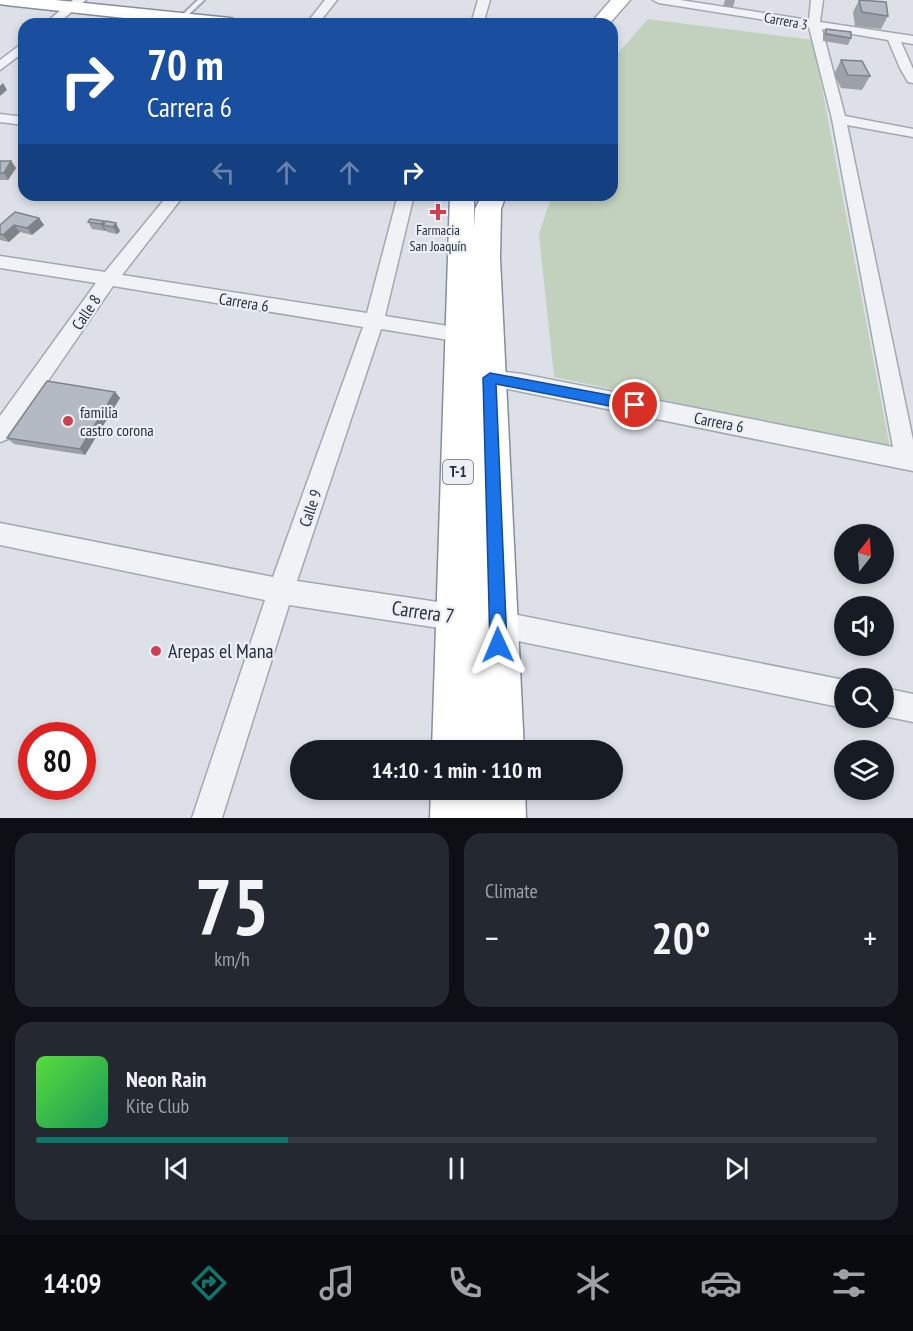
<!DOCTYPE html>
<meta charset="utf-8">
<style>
:root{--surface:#171b24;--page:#242831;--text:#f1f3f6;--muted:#9ea1a6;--line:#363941;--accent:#0f766e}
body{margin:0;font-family:"PT Sans Narrow",sans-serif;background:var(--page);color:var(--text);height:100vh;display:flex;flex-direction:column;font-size:22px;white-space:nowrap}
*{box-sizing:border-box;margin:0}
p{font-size:20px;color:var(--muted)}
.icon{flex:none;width:33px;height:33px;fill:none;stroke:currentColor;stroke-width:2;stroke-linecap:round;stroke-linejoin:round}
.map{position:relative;height:818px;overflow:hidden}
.side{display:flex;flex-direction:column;gap:15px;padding:15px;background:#0d0f14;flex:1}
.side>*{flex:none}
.hud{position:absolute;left:18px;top:18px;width:600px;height:183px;border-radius:18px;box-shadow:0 3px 9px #0003;background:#1a4fa0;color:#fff;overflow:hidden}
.needle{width:39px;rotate:17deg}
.fabs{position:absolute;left:834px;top:524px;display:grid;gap:12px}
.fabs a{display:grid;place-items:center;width:60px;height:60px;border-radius:50%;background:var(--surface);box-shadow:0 3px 9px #0003;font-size:30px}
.speed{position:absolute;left:18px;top:722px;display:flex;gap:12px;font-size:30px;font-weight:700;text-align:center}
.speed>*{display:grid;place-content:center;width:78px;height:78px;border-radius:50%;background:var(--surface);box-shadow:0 3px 9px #0003;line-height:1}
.speed .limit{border:9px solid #d22;background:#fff;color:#111}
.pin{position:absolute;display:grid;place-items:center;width:51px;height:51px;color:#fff;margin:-26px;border:3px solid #fff;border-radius:50%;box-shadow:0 2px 6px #0007}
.me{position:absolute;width:66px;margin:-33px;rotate:359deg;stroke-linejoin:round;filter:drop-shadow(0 0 4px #0008)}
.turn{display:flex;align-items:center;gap:21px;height:126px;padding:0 30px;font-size:27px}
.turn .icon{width:78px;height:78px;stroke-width:2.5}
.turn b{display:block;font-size:42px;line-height:51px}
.lanes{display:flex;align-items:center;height:57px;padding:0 30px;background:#0003;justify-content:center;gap:30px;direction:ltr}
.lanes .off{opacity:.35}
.big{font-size:45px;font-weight:800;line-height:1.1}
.side .card{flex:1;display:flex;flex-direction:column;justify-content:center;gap:9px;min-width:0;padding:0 21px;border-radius:18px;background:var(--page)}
.side .dial{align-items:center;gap:0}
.dial b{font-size:78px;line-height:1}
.song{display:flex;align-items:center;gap:18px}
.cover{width:72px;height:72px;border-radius:9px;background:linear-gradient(135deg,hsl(110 70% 55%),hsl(150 70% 35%))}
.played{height:6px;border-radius:3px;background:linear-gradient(90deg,var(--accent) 30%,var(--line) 30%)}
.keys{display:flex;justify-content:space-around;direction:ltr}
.heat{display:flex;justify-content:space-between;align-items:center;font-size:33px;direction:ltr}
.side .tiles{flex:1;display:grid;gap:15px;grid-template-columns:1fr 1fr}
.card:last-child{grid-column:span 2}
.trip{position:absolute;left:290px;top:740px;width:333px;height:60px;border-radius:30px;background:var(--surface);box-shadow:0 3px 9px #0003;font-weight:800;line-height:60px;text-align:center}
.tabs{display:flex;height:96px;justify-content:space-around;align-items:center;background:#090b0e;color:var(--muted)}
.tabs .icon{width:42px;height:42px}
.tabs .active{color:var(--accent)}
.tabs b{font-size:27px;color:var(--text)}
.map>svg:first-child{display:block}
.green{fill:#c2d1be}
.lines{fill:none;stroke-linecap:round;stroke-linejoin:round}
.lane-casing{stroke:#a2a8b1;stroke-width:4}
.street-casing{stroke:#a2a8b1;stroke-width:3}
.primary-casing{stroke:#9ca5b3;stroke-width:3}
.highway-casing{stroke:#848e9e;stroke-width:3}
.lane{fill:#f0f2f5;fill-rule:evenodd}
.street{fill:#f0f2f5;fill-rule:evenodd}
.primary{fill:#fff;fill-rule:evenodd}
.highway{fill:#fff;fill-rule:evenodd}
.wall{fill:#9ba0a9}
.shaded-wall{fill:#7e8289}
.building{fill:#b4bac4;stroke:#7e8289;stroke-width:1.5}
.route{fill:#1a73e8;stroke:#114b97;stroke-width:1.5}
.poi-dot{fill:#ce4052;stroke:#ecf0f5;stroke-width:2}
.labels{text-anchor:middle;stroke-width:4.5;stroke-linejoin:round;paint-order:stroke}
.far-street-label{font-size:14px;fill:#262e3e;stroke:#ecf0f5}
.far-poi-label{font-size:14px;fill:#262e3e;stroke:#ecf0f5}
.shield{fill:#ecf0f5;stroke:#616875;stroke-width:1.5}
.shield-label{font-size:15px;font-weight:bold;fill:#262e3e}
.street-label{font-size:16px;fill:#262e3e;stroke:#ecf0f5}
.poi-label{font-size:16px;fill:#262e3e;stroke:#ecf0f5;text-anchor:start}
.near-street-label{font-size:20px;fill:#262e3e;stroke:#ecf0f5}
.near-poi-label{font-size:20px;fill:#262e3e;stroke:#ecf0f5;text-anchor:start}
</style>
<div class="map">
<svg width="913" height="818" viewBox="0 0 913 818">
<rect width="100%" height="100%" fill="#dde1e7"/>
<polygon class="green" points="648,19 813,40 890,448 554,377 539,234 552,195 612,195 612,60"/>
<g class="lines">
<defs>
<polygon id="lane" points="198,0 204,0 183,20 179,20 179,18"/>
<g id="street">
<polygon points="73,0 86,0 57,24 44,24"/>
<polygon points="325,0 337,0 318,24 306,24"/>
<polygon points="478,0 490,0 483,24 471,24"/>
<polygon points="653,0 680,0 809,20 811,0 823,0 820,22 913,36 913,44 901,42 913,69 913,83 908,82 900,68 888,40 822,29 845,116 913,129 913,137 847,125 913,440 913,471 483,384 480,378 483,372 490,370 522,374 893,447 832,119 809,27 659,3"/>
<polygon points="24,42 24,52 0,70 0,60"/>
<polygon points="0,114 24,117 24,125 0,122"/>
<polygon points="168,195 184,195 122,275 367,313 398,195 414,195 385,316 473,330 480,332 483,337 480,342 473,344 381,329 297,581 498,611 844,680 844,708 498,637 289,605 222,818 192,818 265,600 0,545 0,523 273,577 363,327 113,286 8,439 0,442 0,416 96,283 0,268 0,256 105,272"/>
<polygon points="884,688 913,694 913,722 884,716"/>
</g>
<polygon id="primary" points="611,0 630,0 609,24 590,24"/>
<g id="highway">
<polygon points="0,0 55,0 230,18 236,20 239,24 179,24 6,5 0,4"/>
<polygon points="450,195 474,195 474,228 475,209 482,195 506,195 501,209 500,258 524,750 432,750"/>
<polygon points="431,789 525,789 526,818 430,818"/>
</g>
</defs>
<use href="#lane" class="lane-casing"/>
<use href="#street" class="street-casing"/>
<use href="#primary" class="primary-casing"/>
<use href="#highway" class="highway-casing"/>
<use href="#lane" class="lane"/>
<use href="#street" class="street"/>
<use href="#primary" class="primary"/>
<use href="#highway" class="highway"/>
</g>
<g class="wall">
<polygon points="725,0 735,0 733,7 723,6"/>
<polygon points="859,0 868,0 888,16 881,29 855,26 853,12"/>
<polygon points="826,29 851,38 848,45 823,41 823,35"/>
<polygon points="841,60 870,76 862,90 841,88 834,74"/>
<polygon points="0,161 11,161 16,168 8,180 0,180"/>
<polygon points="39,218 44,225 32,235 20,232 9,242 0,240 0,225"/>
<polygon points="106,221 120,231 117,234 107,232 106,230 105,231 92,229 88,222 105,223"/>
<polygon points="115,392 120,398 85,455 14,444 7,438"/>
</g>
<g class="shaded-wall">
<polygon points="3,83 7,90 0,96 0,86"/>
<polygon points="11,161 16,168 8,180 4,173"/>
<polygon points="39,218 44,225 32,235 27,228"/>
<polygon points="104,221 106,225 103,225 106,230 105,231 101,224"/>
<polygon points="116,223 120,231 117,234 113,227"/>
<polygon points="14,225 20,232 9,242 3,235"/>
<polygon points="115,392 120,398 85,455 80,449"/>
</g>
<g class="building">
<polygon points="859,0 886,2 888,16 862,12"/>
<polygon points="826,29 851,32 851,38 826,34"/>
<polygon points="841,60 862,61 870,76 848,75"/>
<polygon points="0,161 11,161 4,173 0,173"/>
<polygon points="15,212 39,218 27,228 14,225 3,235 0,234 0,225"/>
<polygon points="90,219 104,221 101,224 88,222"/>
<polygon points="106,221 116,223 113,227 103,225"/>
<polygon points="47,381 115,392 80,449 7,438"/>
</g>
<polygon class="route" points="490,373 635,400 642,405 635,411 496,384 507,645 504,651 498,654 492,651 490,645 483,378"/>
<g class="poi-dot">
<path d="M435 203h6v6h6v6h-6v6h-6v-6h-6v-6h6z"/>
<circle cx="68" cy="421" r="6"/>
<circle cx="156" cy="651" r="6"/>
</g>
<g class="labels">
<g class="far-street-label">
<text transform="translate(786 21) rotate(10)" y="5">Carrera 3</text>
</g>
<g class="far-poi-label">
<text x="438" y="235">Farmacia<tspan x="438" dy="16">San Joaquín</tspan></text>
</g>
<rect class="shield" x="443" y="460" width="30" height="24" rx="4.5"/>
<g class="shield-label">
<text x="458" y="477">T-1</text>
</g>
<g class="street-label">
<text transform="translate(244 302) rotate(9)" y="6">Carrera 6</text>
<text transform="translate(86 312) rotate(-56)" y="6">Calle 8</text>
<text transform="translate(719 422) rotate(11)" y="6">Carrera 6</text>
<text transform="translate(310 508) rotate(-71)" y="6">Calle 9</text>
</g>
<g class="poi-label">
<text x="80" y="418">familia<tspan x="80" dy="18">castro corona</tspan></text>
</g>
<g class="near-street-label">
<text transform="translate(423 612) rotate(8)" y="7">Carrera 7</text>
</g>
<g class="near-poi-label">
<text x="168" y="658">Arepas el Mana</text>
</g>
</g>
</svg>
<div class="fabs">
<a><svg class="needle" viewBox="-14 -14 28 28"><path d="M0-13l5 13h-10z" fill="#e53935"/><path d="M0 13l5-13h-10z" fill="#9ea1a6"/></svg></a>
<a><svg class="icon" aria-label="sound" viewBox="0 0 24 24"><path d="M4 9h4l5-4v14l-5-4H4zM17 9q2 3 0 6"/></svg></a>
<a><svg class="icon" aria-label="search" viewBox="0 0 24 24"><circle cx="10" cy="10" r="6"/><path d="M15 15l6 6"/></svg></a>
<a><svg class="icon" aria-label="layers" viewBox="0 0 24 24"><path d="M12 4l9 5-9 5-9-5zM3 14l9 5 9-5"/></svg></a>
</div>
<div class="speed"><div class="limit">80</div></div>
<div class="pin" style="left:635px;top:405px;background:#d93025"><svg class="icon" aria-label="arrive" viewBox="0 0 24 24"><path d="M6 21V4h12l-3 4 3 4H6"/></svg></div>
<svg class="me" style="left:498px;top:645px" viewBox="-20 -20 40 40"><path d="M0-17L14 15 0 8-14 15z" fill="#1a73e8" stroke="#fff" stroke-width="4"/></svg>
<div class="trip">14:10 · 1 min · 110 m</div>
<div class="hud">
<div class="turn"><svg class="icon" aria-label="right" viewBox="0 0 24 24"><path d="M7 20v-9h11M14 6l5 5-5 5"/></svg><div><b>70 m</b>Carrera 6</div></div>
<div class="lanes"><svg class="icon off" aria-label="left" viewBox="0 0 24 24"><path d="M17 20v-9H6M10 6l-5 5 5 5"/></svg><svg class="icon off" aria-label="ahead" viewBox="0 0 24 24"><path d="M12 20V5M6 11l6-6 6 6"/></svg><svg class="icon off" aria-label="ahead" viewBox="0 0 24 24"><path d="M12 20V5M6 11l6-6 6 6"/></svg><svg class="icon" aria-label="right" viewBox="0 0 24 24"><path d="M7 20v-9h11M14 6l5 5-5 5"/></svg></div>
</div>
</div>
<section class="side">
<div class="tiles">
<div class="card dial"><b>75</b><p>km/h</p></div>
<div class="card"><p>Climate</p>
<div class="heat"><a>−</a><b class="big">20°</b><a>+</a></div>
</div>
<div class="card">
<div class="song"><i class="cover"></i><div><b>Neon Rain</b><p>Kite Club</p></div></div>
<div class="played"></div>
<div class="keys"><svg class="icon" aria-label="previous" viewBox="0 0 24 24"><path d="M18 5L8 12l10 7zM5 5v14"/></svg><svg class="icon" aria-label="pause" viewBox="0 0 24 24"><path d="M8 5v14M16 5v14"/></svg><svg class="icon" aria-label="next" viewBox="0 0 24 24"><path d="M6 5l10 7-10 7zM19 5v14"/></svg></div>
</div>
</div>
</section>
<nav class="tabs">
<b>14:09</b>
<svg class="icon active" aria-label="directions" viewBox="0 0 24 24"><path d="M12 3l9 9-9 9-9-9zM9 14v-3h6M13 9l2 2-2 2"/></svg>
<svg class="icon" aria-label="music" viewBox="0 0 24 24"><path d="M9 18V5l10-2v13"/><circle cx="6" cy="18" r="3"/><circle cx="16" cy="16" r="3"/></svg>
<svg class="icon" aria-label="phone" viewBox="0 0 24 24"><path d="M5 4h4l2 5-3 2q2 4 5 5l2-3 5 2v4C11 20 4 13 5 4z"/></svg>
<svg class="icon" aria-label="climate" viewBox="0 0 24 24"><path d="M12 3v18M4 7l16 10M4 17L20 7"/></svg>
<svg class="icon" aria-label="car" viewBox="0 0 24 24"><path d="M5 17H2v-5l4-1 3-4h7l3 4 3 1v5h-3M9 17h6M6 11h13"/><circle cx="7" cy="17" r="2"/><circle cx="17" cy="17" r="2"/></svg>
<svg class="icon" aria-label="filters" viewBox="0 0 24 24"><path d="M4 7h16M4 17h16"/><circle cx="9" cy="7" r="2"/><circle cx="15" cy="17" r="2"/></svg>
</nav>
